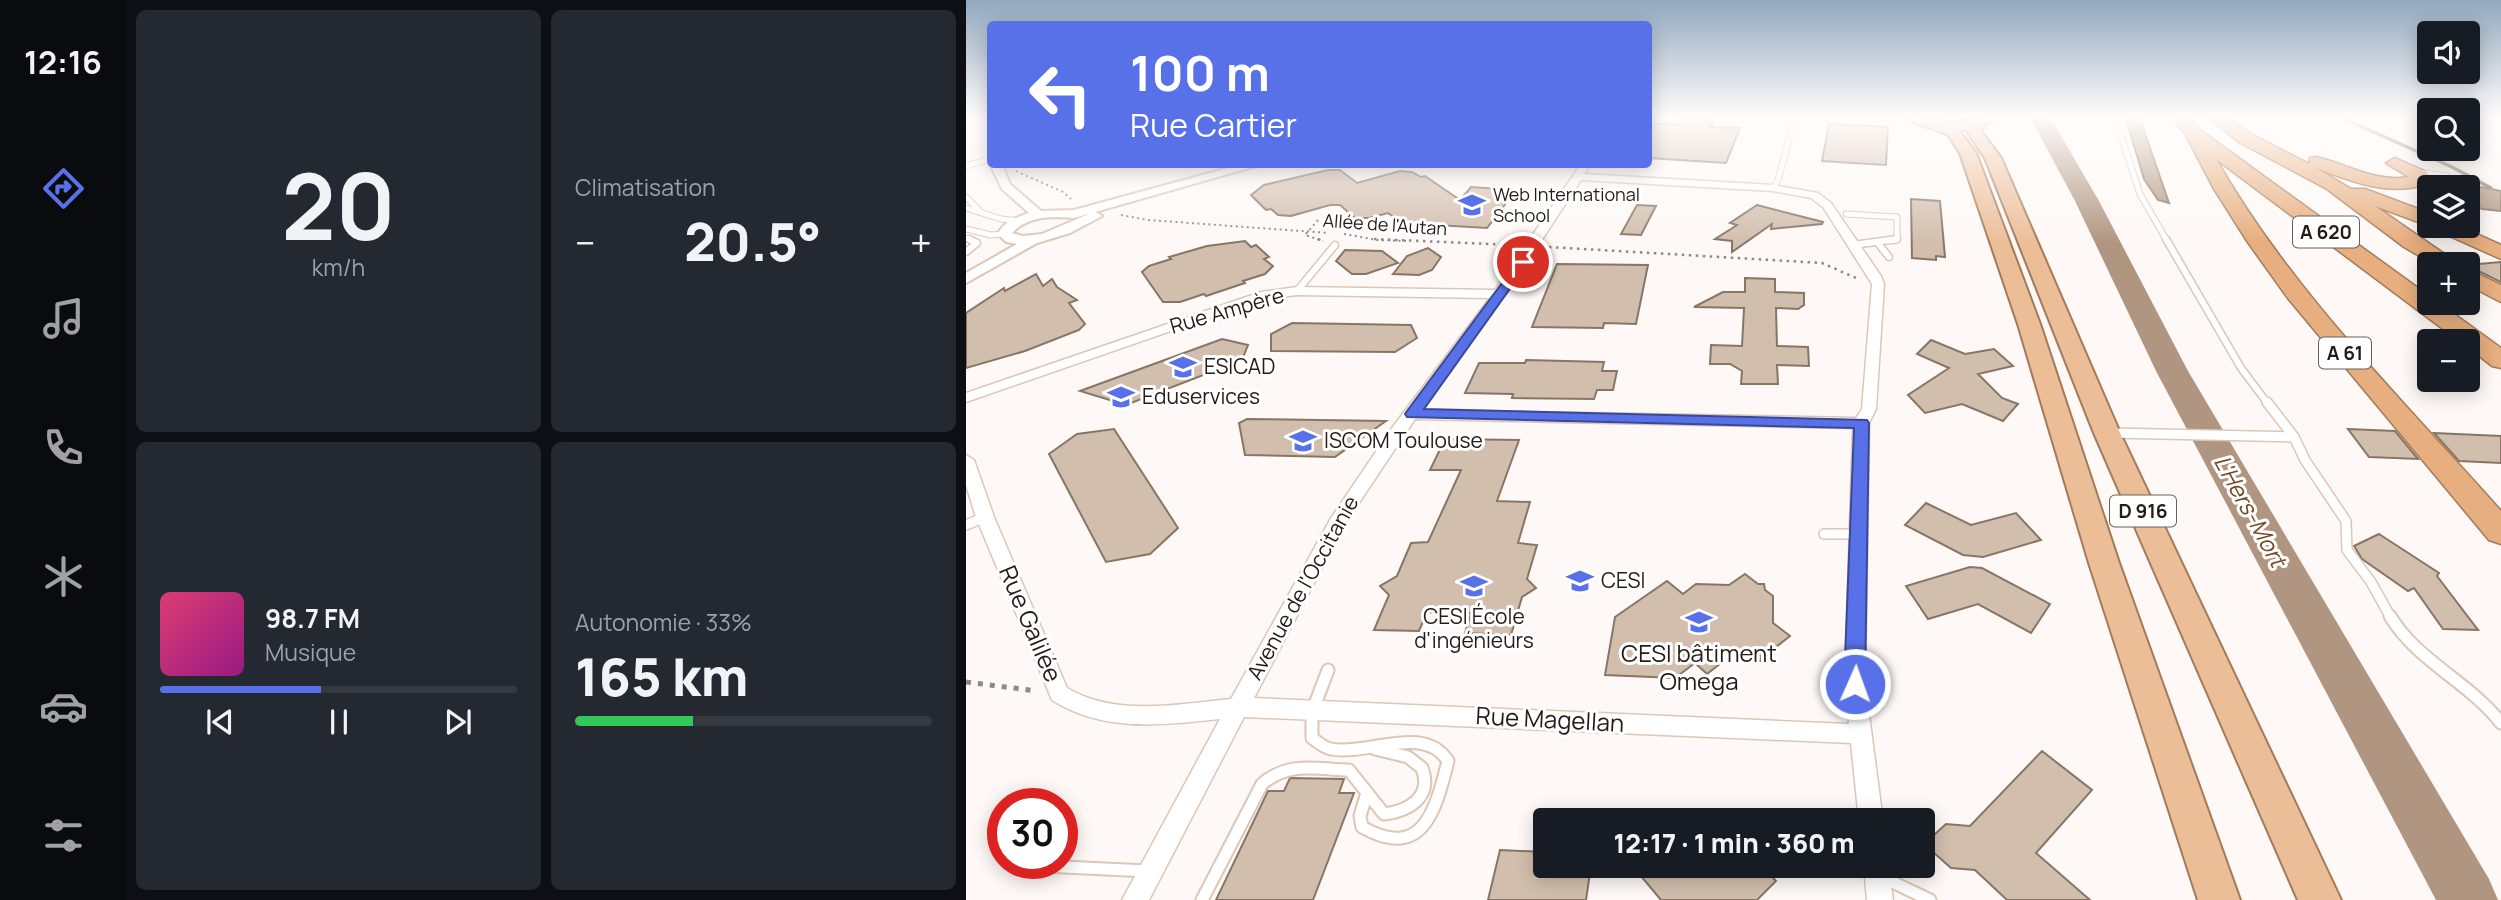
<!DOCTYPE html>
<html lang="fr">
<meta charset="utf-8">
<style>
:root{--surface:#171b24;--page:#242831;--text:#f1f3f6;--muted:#9ea1a6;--line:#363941;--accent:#5871e8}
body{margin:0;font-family:Manrope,sans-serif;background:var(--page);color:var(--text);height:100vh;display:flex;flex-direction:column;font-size:26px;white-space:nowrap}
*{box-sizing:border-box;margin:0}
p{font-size:23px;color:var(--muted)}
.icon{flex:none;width:38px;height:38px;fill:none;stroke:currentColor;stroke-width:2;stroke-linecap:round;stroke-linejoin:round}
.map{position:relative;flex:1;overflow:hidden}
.side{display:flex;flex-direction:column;gap:10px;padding:10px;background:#0d0f14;width:840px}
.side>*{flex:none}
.top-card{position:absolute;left:21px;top:21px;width:665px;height:147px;border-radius:7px;box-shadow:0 4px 18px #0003;background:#5871e8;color:#fff;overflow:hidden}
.controls{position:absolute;left:1451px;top:21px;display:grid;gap:14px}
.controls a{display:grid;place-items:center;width:63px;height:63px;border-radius:7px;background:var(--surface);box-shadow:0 4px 18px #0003;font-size:35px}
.speed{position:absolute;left:21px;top:788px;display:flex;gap:14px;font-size:35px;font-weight:700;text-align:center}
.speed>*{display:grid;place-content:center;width:91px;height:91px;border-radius:50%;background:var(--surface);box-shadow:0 4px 18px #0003;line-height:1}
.speed .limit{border:10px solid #d22;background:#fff;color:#111}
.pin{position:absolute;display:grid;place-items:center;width:60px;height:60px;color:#fff;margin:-30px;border:4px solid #fff;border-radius:50%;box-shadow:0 2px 7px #0007}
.me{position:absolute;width:77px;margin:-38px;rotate:2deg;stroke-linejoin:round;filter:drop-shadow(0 0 5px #0008)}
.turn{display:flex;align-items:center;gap:24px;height:147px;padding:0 28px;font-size:32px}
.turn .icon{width:91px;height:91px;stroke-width:2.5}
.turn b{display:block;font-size:49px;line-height:60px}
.big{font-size:52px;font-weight:800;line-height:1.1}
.side .widget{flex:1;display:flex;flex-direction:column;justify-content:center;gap:10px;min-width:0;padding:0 24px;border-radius:10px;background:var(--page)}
.side .dial{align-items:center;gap:0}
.dial b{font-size:91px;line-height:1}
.song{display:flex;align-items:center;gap:21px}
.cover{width:84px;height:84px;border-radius:10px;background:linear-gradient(135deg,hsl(340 70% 55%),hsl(310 70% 35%))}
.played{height:7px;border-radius:4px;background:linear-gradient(90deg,var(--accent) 45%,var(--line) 45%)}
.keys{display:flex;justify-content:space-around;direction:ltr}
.heat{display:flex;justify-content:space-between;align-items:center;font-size:38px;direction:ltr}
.charge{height:10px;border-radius:5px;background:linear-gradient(90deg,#34c759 33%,var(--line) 0)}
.side .tiles{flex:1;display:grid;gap:10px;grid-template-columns:repeat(2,1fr)}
.trip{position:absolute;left:567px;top:808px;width:402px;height:70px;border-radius:7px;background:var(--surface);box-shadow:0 4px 18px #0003;font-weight:800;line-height:70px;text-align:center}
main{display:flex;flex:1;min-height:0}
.menu{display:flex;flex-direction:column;width:126px;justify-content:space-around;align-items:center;background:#090b0e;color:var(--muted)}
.menu .icon{width:49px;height:49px}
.menu .on{color:var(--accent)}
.menu b{font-size:32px;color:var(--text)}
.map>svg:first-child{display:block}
.water{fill:#b09680;stroke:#867160;stroke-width:2}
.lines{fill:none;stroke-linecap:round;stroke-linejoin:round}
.stream{stroke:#867160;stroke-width:3.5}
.river{fill:#b09680;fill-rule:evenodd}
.building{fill:#d2bead;stroke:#887566;stroke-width:2}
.service-far3-casing{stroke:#dcc7b6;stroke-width:7}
.service-far2-casing{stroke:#dcc7b6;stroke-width:9}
.service-far1-casing{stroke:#dcc7b6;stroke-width:12}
.service-casing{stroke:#dcc7b6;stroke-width:15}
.minor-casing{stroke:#dcc7b6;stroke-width:3}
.tertiary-casing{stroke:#dcc7b6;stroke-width:4}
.primary-casing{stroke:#a37b5a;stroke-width:4}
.trunk-casing{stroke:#a37b5a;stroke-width:4}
.motorway-casing{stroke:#a37b5a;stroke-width:3}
.path-far2{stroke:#8f8884;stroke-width:2;stroke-dasharray:2 3.5;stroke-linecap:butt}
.path-far1{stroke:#8f8884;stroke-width:2.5;stroke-dasharray:2.5 4.5;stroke-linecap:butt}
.path{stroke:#8f8884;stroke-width:5;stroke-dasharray:5 7;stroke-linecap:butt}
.service-far3{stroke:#fff;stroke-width:5}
.service-far2{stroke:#fff;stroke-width:6}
.service-far1{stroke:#fff;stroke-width:9}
.service{stroke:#fff;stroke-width:11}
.minor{fill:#fff;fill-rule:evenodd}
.tertiary{fill:#fff;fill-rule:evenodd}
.primary{fill:#f1ceb2;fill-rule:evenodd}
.trunk{fill:#ecbe98;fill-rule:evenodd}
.motorway{fill:#e7ae7f;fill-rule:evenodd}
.route{fill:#5871e8;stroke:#394997;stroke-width:2}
.labels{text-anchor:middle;stroke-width:6;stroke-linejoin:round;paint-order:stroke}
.far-poi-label{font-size:18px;fill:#241c16;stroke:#fff;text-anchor:start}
.far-street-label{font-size:18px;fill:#241c16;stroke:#fff}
.shield{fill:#fff;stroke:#66605c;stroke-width:2}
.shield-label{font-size:19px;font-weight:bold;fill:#241c16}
.street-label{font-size:21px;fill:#241c16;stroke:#fff}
.poi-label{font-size:21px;fill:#241c16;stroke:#fff;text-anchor:start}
.water-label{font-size:23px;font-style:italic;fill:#734b28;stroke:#fff}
.near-street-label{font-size:24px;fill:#241c16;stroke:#fff}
.near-poi-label{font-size:24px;fill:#241c16;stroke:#fff}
</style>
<main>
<nav class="menu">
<b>12:16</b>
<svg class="icon on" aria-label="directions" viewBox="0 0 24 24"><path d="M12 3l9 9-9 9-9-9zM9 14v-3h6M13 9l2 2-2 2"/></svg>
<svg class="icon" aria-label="music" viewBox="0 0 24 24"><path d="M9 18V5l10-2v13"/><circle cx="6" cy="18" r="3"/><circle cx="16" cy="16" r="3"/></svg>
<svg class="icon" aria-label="phone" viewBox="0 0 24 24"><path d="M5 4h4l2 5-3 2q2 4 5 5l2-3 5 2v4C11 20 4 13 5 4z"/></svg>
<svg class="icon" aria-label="climate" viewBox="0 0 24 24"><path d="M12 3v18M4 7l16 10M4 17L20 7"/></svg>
<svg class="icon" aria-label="car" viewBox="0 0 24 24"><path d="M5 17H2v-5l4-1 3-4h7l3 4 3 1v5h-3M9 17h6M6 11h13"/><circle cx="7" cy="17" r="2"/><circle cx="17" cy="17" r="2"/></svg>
<svg class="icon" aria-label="filters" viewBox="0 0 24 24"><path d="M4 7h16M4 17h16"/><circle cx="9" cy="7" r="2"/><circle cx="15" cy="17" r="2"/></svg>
</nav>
<section class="side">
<div class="tiles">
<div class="widget dial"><b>20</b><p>km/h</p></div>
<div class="widget"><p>Climatisation</p>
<div class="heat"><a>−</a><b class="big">20.5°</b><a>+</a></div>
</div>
<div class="widget">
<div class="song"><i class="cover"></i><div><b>98.7 FM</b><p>Musique</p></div></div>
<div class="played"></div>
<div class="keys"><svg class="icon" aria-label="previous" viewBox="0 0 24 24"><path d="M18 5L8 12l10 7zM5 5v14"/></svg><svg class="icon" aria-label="pause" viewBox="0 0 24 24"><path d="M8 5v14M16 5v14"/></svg><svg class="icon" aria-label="next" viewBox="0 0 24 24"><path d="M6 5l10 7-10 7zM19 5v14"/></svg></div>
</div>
<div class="widget"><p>Autonomie · 33%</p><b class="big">165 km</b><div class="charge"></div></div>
</div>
</section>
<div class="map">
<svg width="1535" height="900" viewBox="0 0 1535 900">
<rect width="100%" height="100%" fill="#fef9f6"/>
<g class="water">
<polygon points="1167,118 1174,119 1203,203 1192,200 1178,179 1160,119"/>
<polygon points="1500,184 1535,191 1535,211 1516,209 1502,200 1502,187 1488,187"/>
</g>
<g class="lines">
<polyline class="stream" points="1374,117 1486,167 1525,188"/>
<polygon class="river" points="1064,117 1084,117 1133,201 1222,371 1523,879 1532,900 1470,900 1190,371 1109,201"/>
</g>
<g class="building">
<polygon points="717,117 750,117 745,127 774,128 760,163 682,158 682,123 712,125"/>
<polygon points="863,124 922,127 920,165 856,161"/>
<polygon points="362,170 374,170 391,183 434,171 446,172 455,177 459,176 494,200 505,187 550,190 521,228 436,223 422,213 403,218 389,218 374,205 364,205 325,216 312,215 305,209 300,210 285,195 298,185"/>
<polygon points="945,199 974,201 979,257 970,256 970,260 946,258"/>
<polygon points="671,205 690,206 675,235 655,234"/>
<polygon points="791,205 857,222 856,224 805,229 806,224 766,252 766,241 749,239 771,225 764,223"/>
<polygon points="279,241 285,247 290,245 303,257 298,259 307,266 299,274 277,281 279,283 240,296 238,294 214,302 197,302 176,272 183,266 205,259 203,257 241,246"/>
<polygon points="462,248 475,257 466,270 453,275 427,274 441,256"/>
<polygon points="379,250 416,251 432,263 400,274 386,274 370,261"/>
<polygon points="1535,262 1535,282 1502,266 1502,265"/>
<polygon points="591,264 682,265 670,324 638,323 637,328 566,327"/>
<polygon points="70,274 77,286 86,279 91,287 111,300 103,303 119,324 113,330 59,351 0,368 0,313 38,288 39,291"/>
<polygon points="779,278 809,279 809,292 838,293 838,305 832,309 810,308 811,346 842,347 843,366 811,365 812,384 775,384 776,371 764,364 744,364 745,345 776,346 778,308 728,307 757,292 779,292"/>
<polygon points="326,323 445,325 451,338 429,352 305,351 305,334"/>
<polygon points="256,339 282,345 276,360 160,405 114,391"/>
<polygon points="965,340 999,354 1028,349 1047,366 1012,374 1036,398 1052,404 1037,421 996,404 959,413 942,395 983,368 951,354"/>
<polygon points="560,360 638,362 636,371 651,371 647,390 631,390 628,399 546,398 547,394 499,393 513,363 559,363"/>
<polygon points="281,419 420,421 369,457 279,455 273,423"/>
<polygon points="148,429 212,528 184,554 140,562 83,454 111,434"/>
<polygon points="1382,429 1429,431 1452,459 1403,457"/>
<polygon points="1468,433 1535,436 1535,463 1493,461"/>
<polygon points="479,439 553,440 531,501 564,502 552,543 571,545 561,579 570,588 556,597 545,635 499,633 505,613 461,612 453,631 408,630 423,595 414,586 431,576 445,543 462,542 495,470 464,470"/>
<polygon points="960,503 1005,525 1050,513 1075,540 1017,557 997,555 939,525"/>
<polygon points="1413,534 1473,573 1471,576 1512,630 1477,629 1448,588 1442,591 1396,559 1388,546"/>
<polygon points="1004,567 1016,568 1084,604 1065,633 1012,604 962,619 940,586"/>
<polygon points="779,574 792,584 798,584 799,590 807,596 807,623 824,636 810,647 810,652 796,651 795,661 759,660 741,674 729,663 709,678 639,675 649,617 701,581 717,594 730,584 763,585"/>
<polygon points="1076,751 1126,790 1070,853 1124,900 1041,900 1009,870 985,868 958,844 980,824 1004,826"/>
<polygon points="324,778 378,779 373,793 388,793 347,900 250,900 302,791 318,791"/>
<polygon points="534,850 579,852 579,866 625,866 620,900 522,900"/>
<polygon points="686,866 796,866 810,881 791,900 695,900 675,876"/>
</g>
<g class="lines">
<defs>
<g id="service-far3">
<polyline points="1149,117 1174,194 1201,241"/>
<polyline points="0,166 24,159"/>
<polyline points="1452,172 1481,176"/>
<polyline points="807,188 812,180 829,117"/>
<polyline points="0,197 13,210"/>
<polyline points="0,208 35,219 54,221"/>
<polyline points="880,214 931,217 931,240 921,241"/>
<polyline points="0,229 25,235 39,234"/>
<polyline points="0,238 7,241"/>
</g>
<g id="service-far2">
<polyline points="1200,239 1275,368 1302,404"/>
<polyline points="911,242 923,257"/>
<polyline points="887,245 931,239"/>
<polyline points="0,252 11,243 3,239"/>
<polyline points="331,291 369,245"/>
</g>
<g id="service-far1">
<polyline points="1301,402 1328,437 1339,460 1380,521 1381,550 1405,582 1425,618"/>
<polyline points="1146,433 1328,437"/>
<polyline points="0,525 19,517"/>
<polyline points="858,534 893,534"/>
</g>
<g id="service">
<path d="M1424,616C1451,661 1503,682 1535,723"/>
<path d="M362,670L346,712V738C352,742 358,748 365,749C402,756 458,723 482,761C470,808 458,862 396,827L394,816L400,796"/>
<polyline points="77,866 181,871"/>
<polyline points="916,877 964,900"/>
<path d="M236,900L296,784C323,761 350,769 383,770L418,814C443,811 467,797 456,768L442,757L409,749"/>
</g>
<g id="minor">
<path d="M615,164H624L618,174L807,185L852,193L865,203L915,276L918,284L910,409L903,423L899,684L917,821H893L885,743L278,717L183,900H156L254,719C196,725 138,733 86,700L10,517L0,485V455L8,460L28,517L101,688C150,717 211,704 265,699L365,518L426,428L524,298L331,295L297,299L0,402V393L295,292L331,287L529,290ZM615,180L807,191L845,198L857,207L906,284L896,409L890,418L455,410L564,258ZM449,419L887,428L879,684L883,724L288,698L379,524Z"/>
<polygon points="898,866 922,866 927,900 901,900"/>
</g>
<path id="tertiary" d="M24,164H36L44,184L75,211L108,210L277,164H297L108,218C86,216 62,216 46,233L57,236L76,234L125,213L130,212L136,216L104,233L71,243L0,283V273L51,244L40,242L32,234C37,222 51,217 63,213L36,189Z"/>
<path id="primary" d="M940,117L985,122L1030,117C1011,136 960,134 940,117Z"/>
<g id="trunk">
<polygon points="965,119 992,129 1010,153 1074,324 1153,563 1274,900 1232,900 1123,563 1052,324 994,153 982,135 960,126 958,123"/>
<polygon points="1012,119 1019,123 1015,131 1035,158 1154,433 1375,900 1332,900 1128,433 1019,158 1001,131 1007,120"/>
</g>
<g id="motorway">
<path d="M1206,117H1223L1234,130L1463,296V303H1473L1535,348V368L1526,366L1502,347V341H1493L1250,159C1325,291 1435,398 1535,511V544L1523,540L1321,297L1281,241L1248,189L1220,135Z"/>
<path d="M1242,117H1260L1285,134L1343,164L1344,158L1350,157C1381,164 1410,183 1443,177L1420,163L1429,158L1461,172L1463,176L1460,184C1422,197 1385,181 1350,168L1385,189H1399L1463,213V226L1409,206L1493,264H1467L1438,247L1361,189L1273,142Z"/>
<polygon points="1467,226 1493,226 1535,245 1535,259 1470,230"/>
<polygon points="1502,269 1535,285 1535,302 1502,285"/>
</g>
</defs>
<use href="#service-far3" class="service-far3-casing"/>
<use href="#service-far2" class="service-far2-casing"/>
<use href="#service-far1" class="service-far1-casing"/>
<use href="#service" class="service-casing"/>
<use href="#minor" class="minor-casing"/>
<use href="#tertiary" class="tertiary-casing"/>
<use href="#primary" class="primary-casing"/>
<use href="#trunk" class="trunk-casing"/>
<use href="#motorway" class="motorway-casing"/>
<g class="path-far2">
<polyline points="50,171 97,192 105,199"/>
<polyline points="155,215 182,220 363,233"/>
<polyline points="352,220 339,235 357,241"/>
<polyline points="378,234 411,240 443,241"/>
</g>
<g class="path-far1">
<polyline points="352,239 357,241"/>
<polyline points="408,239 548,245"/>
<polyline points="583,247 856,263 890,278"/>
</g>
<polyline class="path" points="0,682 71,691"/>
<use href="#service-far3" class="service-far3"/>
<use href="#service-far2" class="service-far2"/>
<use href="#service-far1" class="service-far1"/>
<use href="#service" class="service"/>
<use href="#minor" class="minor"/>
<use href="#tertiary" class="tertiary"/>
<use href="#primary" class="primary"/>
<use href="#trunk" class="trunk"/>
<use href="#motorway" class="motorway"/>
</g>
<linearGradient id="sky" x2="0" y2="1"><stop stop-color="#91a8be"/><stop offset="0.48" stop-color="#fffcfb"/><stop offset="1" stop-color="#fffcfb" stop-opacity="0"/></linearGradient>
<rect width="1535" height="243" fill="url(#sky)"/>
<polygon class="route" points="553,260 563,262 458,409 901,420 903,423 899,684 896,690 889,693 881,690 878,684 888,428 441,417 439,414 441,411"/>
<defs>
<symbol id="university-bare" viewBox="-9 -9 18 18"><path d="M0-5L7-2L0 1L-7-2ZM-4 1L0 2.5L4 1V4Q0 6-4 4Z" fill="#5871e8" stroke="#fff" stroke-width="2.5" paint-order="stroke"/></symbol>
</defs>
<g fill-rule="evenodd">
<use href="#university-bare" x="487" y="186" width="38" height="38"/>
<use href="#university-bare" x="198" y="348" width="38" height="38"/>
<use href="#university-bare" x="136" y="378" width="38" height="38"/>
<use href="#university-bare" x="318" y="422" width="38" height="38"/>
<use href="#university-bare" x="595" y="562" width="38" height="38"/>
<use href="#university-bare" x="489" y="567" width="38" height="38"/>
<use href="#university-bare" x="714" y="603" width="38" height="38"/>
</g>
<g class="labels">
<g class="far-poi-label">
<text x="527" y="201">Web International<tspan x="527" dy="21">School</tspan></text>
</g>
<g class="far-street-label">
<text transform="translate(419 225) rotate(4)" y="6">Allée de l'Autan</text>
</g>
<g class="shield">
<rect x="1327" y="216.5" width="66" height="31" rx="5"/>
<rect x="1353" y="337.5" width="52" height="31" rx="5"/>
<rect x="1144" y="495.5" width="66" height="31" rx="5"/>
</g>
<g class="shield-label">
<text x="1360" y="239">A 620</text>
<text x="1379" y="360">A 61</text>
<text x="1177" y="518">D 916</text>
</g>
<g class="street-label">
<text transform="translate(261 311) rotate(-16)" y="7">Rue Ampère</text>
<text transform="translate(337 588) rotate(-61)" y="7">Avenue de l'Occitanie</text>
</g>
<g class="poi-label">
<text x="238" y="374">ESICAD</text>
<text x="176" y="404">Eduservices</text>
<text x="358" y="448">ISCOM Toulouse</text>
<text x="635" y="588">CESI</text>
<text x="508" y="624" text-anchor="middle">CESI École<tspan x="508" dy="24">d'ingénieurs</tspan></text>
</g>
<g class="water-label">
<text transform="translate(1284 511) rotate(61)" y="8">L'Hers-Mort</text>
</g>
<g class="near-street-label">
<text transform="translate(64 624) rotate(67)" y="8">Rue Galilée</text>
<text transform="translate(584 720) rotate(3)" y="8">Rue Magellan</text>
</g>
<g class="near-poi-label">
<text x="733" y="662">CESI bâtiment<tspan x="733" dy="28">Omega</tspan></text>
</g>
</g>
</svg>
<div class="controls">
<a><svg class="icon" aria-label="sound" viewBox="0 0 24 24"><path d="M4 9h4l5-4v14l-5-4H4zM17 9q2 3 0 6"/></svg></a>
<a><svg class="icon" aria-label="search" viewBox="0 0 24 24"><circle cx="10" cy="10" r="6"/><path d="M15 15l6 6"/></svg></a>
<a><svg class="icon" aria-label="layers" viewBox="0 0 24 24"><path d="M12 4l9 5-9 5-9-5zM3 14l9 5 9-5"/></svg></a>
<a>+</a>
<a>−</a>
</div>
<div class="speed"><div class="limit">30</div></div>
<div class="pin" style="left:557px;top:262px;background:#d93025"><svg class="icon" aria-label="arrive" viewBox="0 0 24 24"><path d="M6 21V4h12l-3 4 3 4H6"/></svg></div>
<svg class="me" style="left:889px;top:684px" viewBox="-20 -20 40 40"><circle r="17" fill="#5871e8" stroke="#fff" stroke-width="3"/><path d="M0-11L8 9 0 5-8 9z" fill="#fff"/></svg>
<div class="trip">12:17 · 1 min · 360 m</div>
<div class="top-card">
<div class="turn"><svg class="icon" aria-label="left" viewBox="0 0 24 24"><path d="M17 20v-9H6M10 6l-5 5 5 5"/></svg><div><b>100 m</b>Rue Cartier</div></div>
</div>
</div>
</main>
